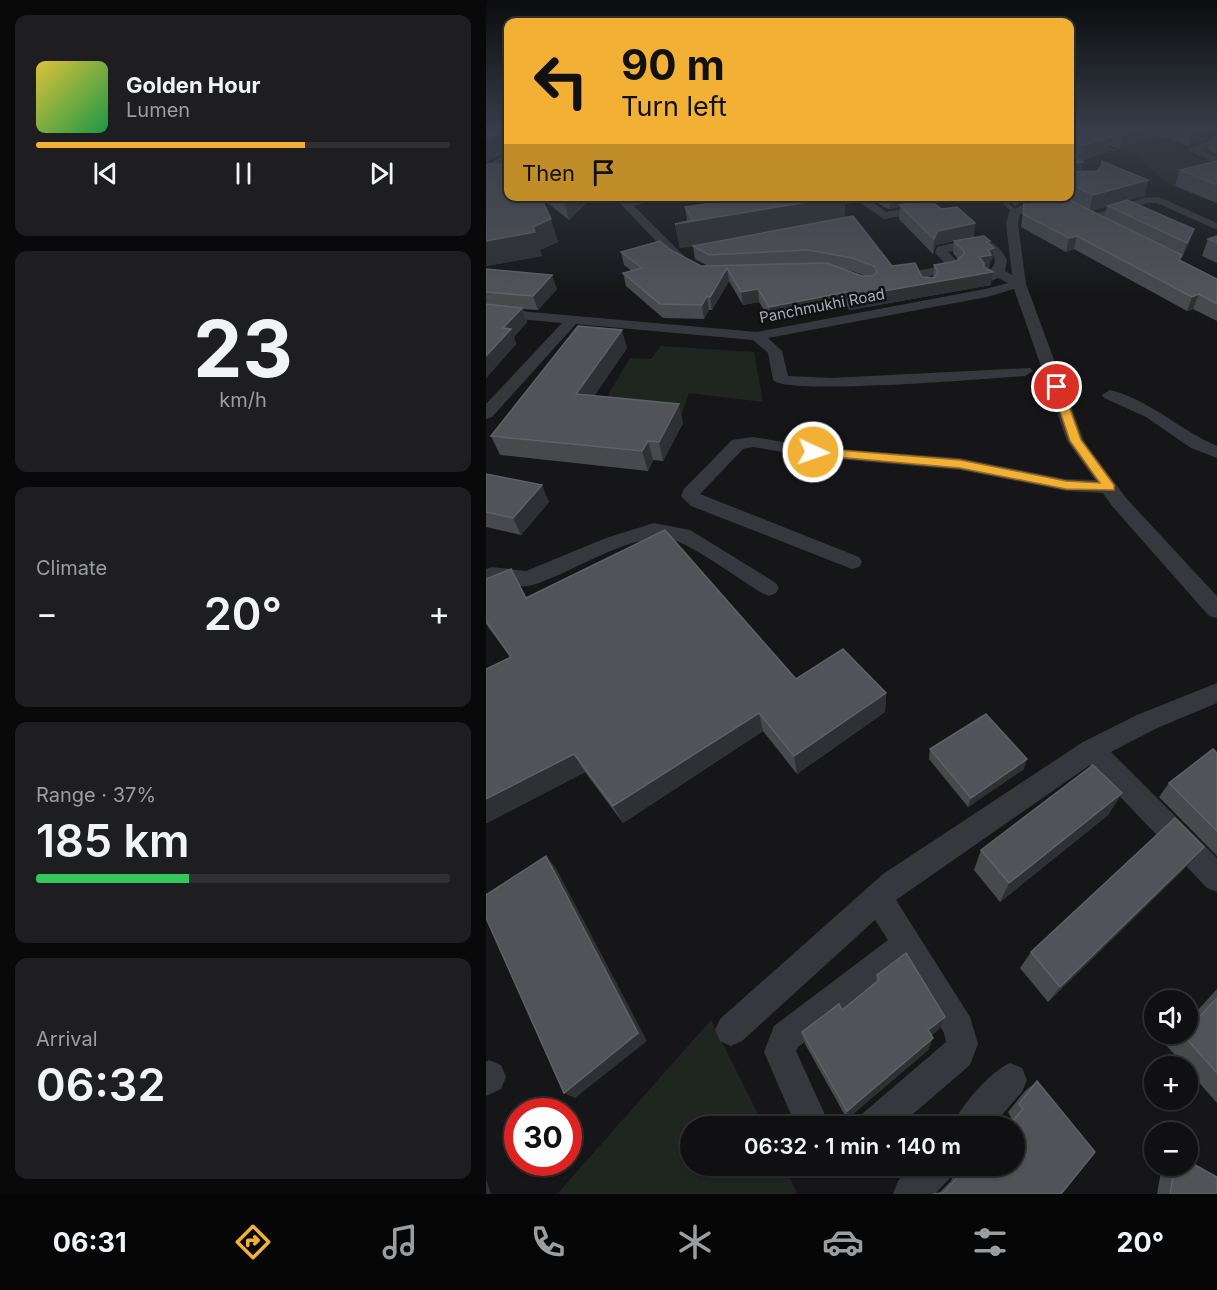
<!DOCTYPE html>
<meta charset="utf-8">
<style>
:root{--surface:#101012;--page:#1e1e20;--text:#f1f3f6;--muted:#9c9d9f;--line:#303032;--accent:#f2b134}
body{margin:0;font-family:Inter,sans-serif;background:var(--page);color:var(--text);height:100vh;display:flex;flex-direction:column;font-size:22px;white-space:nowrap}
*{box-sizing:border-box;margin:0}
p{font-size:20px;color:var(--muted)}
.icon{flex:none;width:33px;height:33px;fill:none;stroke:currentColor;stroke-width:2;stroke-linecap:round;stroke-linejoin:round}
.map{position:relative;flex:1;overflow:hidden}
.details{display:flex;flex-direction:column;gap:15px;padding:15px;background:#09090a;width:486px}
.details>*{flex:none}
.banner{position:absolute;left:18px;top:18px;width:570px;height:183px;border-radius:12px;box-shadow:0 2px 4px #0004,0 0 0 2px var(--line);background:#f2b134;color:#111;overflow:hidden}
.buttons{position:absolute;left:658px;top:990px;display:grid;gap:12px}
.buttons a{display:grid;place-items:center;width:54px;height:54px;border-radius:50%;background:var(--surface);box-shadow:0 2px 4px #0004,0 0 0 2px var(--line);font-size:30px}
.speed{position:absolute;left:18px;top:1098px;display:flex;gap:12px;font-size:30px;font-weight:700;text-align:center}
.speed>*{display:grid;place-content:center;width:78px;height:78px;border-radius:50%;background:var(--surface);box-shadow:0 2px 4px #0004,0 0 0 2px var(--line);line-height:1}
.speed .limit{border:9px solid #d22;background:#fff;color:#111}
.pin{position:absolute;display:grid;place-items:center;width:51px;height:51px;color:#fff;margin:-26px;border:3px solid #fff;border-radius:50%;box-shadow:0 2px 6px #0007}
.me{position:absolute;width:66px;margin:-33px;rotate:93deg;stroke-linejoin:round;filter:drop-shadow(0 0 4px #0008)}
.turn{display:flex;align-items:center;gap:21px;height:126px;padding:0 18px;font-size:27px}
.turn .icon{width:78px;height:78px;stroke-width:2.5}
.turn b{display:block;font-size:42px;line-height:51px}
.then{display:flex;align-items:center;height:57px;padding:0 18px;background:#0003;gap:12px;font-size:22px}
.big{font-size:45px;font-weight:600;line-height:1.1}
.details .tile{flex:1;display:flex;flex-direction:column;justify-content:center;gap:9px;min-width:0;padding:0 21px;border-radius:12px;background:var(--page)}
.details .dial{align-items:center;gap:0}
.dial b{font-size:78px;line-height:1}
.song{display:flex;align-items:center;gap:18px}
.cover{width:72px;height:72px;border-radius:9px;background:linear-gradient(135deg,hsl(50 70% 55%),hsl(140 70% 35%))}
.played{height:6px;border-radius:3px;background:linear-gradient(90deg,var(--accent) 65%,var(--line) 65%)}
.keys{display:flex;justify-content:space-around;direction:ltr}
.heat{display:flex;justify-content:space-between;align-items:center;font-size:33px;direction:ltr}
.charge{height:9px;border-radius:4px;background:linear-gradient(90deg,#34c759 37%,var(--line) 0)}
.trip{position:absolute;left:194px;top:1116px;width:345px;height:60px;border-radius:30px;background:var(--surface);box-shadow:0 2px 4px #0004,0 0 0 2px var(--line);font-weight:600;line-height:60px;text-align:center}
.tabs{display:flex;height:96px;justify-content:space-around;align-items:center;background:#060607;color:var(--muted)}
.tabs .icon{width:42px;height:42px}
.tabs .active{color:var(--accent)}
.tabs b{font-size:27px;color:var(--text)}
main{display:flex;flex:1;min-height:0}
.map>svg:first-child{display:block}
.green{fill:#1e261f}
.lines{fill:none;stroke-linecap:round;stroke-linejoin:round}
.service{fill:#37383d;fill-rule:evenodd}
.minor{fill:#37383d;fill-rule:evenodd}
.tertiary{fill:#37383d;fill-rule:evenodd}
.wall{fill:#47494d;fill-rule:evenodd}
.shaded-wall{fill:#2f3033}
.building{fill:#525359;stroke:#5f6168;stroke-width:1.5}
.route{fill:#f2b134;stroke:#9d7322;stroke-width:1.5}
.labels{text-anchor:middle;stroke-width:5;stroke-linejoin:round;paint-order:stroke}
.far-street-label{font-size:15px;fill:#a8adb8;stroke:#111113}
</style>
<main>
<section class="details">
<div class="tile">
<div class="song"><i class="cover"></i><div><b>Golden Hour</b><p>Lumen</p></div></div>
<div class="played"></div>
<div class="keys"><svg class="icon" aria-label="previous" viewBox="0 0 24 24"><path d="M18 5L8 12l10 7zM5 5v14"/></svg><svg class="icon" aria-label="pause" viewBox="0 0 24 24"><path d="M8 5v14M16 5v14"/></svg><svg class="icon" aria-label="next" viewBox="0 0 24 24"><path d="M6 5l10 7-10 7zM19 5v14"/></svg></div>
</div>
<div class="tile dial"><b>23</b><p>km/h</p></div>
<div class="tile"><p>Climate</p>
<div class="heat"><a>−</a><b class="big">20°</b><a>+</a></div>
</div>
<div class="tile"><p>Range · 37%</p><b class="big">185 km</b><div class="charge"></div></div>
<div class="tile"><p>Arrival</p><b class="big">06:32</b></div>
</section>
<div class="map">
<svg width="731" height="1194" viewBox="0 0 731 1194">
<rect width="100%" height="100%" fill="#161618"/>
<g class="green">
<polygon points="650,129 696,138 693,147 731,169 705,175 688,188 646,153 624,145"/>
<polygon points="175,346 268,352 277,402 203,393 195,417 115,407 144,358 165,359"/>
<polygon points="225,1020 278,1126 204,1126 204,1166 297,1166 311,1192 309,1194 71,1194"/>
</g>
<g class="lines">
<g class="service">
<polygon points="610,142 631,150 627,151 610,144"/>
<polygon points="509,196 515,196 531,211 531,213 527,213"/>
</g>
<g class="minor">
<polygon points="731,139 731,145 714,150 731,157 731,164 700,149"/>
<polygon points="127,196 139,196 142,200 159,196 181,196 148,206 199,257 201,260 199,263 191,263"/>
<polygon points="210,196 223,196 253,218 251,220 243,220"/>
<polygon points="365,196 380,196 400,212 434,206 422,196 435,196 449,208 443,211 398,219 373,202 331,209 325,206 331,203"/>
<path d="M552,196L565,197L534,214L532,224L540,284L598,441L640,498L731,596V618L723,616L626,506L617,493L580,491L474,470L327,457L267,447L257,449L214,494L373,557L376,562L373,567L366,569L205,506L195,496L198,489L246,440L267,437L327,447L474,458L580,479L609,480L581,441L528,289L501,297L282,338L296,351L302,376L345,378L544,368L547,371L539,376C506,378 301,396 287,380L282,353L267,340L90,324L6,417L0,419V404L76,323L0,316V308L271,332L499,289L522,283L512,278L503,282L497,278C509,265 516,260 497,246L462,252L475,265L468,272L443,276L449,286L447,289H437L429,274L430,271L461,265L449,253L451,247C479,241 505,228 521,260L519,271L526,275L520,224L523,212Z"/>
<polygon points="673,197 731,223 731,230 671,203 662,203 602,221 596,218 657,198"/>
<path d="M624,390C664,400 694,430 731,446V458L705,448L660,417L618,398L616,395Z"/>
<path d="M168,523L204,530L290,583L293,588L290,593L283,596L276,593C249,577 222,555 193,542C156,524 84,575 46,585C31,590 15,580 0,585V569L6,567L40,571L120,538Z"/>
<polygon points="731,683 731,703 669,729 625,752 731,858 731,892 721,888 604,765 410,900 484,1017 492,1044 484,1065 413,1126 371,1126 376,1114 460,1042 458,1033 417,966 312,1047 310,1051 344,1126 310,1126 278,1052 288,1026 402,940 389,920 256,1041 245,1046 234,1041 229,1030 234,1019 397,874 597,742 651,715"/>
<polygon points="3,1060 15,1065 20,1077 15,1089 0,1096 0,1062"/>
<path d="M524,1063L536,1068L541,1080L536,1092L506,1126H467C473,1107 505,1071 524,1063Z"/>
<polygon points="427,1166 468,1166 463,1179 449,1194 407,1194 412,1181"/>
</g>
<polygon class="tertiary" points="22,153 22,162 0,176 0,166"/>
</g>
<g class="wall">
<path d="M584,127H731V132L725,130L722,139L702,146L675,136L633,149L624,145L623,152L596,160L597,162L595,171H611L614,167L616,161L662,180L658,196L642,200L703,243L696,257H695L694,260L731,279V321L707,309L701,311L588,249L580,252L535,227L538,202L550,196H584ZM621,206L618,218L605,211Z"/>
<polygon points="731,134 731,155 721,150 726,135"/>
<polygon points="731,161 731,203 689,186 694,170"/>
<polygon points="0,164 22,196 107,196 83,220 54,197 72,242 54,250 56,256 0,266"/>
<path d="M382,196H429V202L488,237L504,241V244L508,248L506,260L504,261L503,268H500L505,285L364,310L361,306L284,320L273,302L257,305L243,281L226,310H223L218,319L177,318L140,286L137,273L146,271L138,265L135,252L183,249L215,266H222L209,259L207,246L232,242L194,248L189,224L201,221L199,207L359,218L406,266L436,277L447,278L448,265L470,261L472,259L467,253L468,241L450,245L447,254L413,219L414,207L404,209L398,207ZM322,263L327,264L288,265ZM357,269L366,271L380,276H376Z"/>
<polygon points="519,196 546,196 529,206"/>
<polygon points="731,236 731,263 716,256 722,239"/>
<polygon points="0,269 71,289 52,310 37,309 41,322 28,337 30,344 0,378"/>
<polygon points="141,348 108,396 197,423 177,461 167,460 162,471 14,455 5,436"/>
<polygon points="0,474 63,502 35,535 0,527"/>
<polygon points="0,579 40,598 310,679 400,693 399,712 311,774 277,731 137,823 99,772 1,823 0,822 0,669 24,657 0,624"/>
<polygon points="444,749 538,769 482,807 443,759"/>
<polygon points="731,753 731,856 673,797 683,783"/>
<polygon points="636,793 622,815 514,902 488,870 495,850"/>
<polygon points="699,868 562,1002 534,968 545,952"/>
<polygon points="391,975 453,1029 446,1035 447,1038 442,1050 361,1119 319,1044 316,1032 356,1010 390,982"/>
<polygon points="731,989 731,1103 702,1070 702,1066 699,1066 680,1045 690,1034 702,1034 702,1021"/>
<polygon points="551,1081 575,1194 452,1194 465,1181 470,1167 469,1166 528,1166 528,1126 517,1126 525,1117 522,1112 539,1091"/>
<polygon points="676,1166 702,1166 731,1194 671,1194"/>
</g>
<g class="shaded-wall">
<polygon points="661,127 677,127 675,136 633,149 637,134"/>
<polygon points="721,127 726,127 722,139 702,146 706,131"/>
<polygon points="13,132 19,152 0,163 0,139"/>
<polygon points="626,137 623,152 592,161 595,146"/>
<polygon points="597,162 594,177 584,178 586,163"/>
<polygon points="662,180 658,196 603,212 607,195"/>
<polygon points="78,196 107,196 83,220 77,198"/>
<polygon points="359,196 359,219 194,248 189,224"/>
<polygon points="404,196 429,196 429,205 414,205 414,207 404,209"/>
<polygon points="531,196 546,196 529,206"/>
<polygon points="65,219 72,242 54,250 47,227"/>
<polygon points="489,223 488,237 450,245 447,254 448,239 452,231"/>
<polygon points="708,229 703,243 696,257 701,243"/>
<polygon points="49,232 56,256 0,266 0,241"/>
<polygon points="591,236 588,249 580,252 583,238"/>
<polygon points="504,241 503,250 508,248 506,260 504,261 503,268 492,270 493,257 501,242"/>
<polygon points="241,268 243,281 226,310 224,297"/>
<polygon points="507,272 505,285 364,310 364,297"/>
<polygon points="66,275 71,289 52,310 47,296"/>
<polygon points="272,289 273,302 257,305 255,292"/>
<polygon points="361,292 361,306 284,320 283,307"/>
<polygon points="713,294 707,309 701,311 706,297"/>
<polygon points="221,296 223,310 218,319 216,305"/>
<polygon points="36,308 41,322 28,337 30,344 0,378 0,356 17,328"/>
<polygon points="136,330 141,348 96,413 90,394"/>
<polygon points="193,404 197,423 177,461 173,442"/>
<polygon points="162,441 167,460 162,471 156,451"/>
<polygon points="56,485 63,502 35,535 27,518"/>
<polygon points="400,693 399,712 311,774 308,756"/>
<polygon points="273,713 277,731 137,823 127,806"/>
<polygon points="88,754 99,772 1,823 0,822 0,799"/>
<polygon points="541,759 538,769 482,807 485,798"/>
<polygon points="636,793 622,815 514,902 523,883"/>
<polygon points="718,847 699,868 562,1002 574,987"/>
<polygon points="60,856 70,868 161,1041 89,1098 78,1093"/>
<polygon points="459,1017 453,1029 438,1042 442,1030"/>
<polygon points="447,1038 442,1050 361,1119 361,1111"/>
<polygon points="0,1179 5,1194 0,1194"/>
</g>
<g class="building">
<polygon points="584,127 601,127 626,137 595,146 585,141 586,152 597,162 586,163 586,172 611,171 616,165 616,161 662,180 607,195 584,184"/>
<polygon points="617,127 661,127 637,134"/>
<polygon points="693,127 721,127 706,131"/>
<polygon points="0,130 13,132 0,139"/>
<polygon points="731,161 731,185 694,170"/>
<polygon points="0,164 22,165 22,196 54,196 65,219 47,227 49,232 0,241"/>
<polygon points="271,196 358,196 189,224 207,220 199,207"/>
<polygon points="550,196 575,196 696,255 693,260 731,279 731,304 713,294 706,297 591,236 583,238 537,214 538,202"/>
<polygon points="443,200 456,209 471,207 489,223 452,231 448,239 414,205"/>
<polygon points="641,200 708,229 701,243 622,206"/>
<polygon points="367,216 406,266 429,263 436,277 448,278 452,272 448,265 470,261 478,254 478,251 468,241 498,236 504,241 501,242 508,248 502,250 505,255 493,257 498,263 498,267 507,272 364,297 361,292 283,307 272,289 255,292 241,268 224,297 221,296 216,305 174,304 137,273 156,268 135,252 174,241 183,249 215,266 341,263 376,276 387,276 391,272 388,266 366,258 322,250 223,255 207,246"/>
<polygon points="731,236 731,243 722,239"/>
<polygon points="0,269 66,275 47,296 0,292"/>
<polygon points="0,304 36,308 17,328 25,329 0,356"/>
<polygon points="92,326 136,330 90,394 193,404 173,442 162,441 156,451 5,436"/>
<polygon points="0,474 56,485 27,518 0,512"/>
<polygon points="179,530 310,679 357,649 400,693 308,756 273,713 127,806 88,754 0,799 0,669 25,657 0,621 0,579 25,569 40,598"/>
<polygon points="500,714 541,759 485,798 444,749"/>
<polygon points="727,749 731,753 731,831 683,783"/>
<polygon points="607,765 636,793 523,883 495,850"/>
<polygon points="689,818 718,847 574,987 545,952"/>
<polygon points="60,856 152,1033 78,1093 0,918 0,895"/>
<polygon points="420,953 459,1017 442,1030 447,1038 361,1111 316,1032 353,1004 356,1010 393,980 391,975"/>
<polygon points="731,998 731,1073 697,1035 698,1034 702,1034 702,1029"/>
<polygon points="551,1081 609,1152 575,1194 447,1194 457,1193 472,1177 477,1166 528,1166 528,1126 522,1126 537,1109 533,1104"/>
<polygon points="702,1161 731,1177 731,1194 684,1194 689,1166 702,1166"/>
</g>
<linearGradient id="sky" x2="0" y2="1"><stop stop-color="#0c0c0d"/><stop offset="0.43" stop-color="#363c48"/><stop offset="1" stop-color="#363c48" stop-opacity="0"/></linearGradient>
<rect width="731" height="294" fill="url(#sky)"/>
<polygon class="route" points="571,384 576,387 595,440 628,485 628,490 580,489 474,468 327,455 321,452 327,448 474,460 580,481 614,483 584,441 566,387"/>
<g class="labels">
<g class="far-street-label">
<text transform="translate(336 306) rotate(-11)" y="5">Panchmukhi Road</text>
</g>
</g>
</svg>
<div class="buttons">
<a><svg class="icon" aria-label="sound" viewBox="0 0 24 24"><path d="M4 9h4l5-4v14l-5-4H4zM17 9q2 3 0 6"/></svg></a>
<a>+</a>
<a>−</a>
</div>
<div class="speed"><div class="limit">30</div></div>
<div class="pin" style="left:571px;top:387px;background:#d93025"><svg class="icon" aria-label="arrive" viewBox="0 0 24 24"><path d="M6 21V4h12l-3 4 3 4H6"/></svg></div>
<svg class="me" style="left:327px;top:452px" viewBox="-20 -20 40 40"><circle r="17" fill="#f2b134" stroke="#fff" stroke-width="3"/><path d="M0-11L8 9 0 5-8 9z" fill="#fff"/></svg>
<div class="trip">06:32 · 1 min · 140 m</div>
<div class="banner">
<div class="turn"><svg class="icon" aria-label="left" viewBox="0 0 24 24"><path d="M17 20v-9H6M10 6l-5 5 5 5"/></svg><div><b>90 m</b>Turn left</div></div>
<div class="then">Then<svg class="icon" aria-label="arrive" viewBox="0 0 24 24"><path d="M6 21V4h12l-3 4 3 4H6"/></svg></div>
</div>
</div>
</main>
<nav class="tabs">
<b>06:31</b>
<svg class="icon active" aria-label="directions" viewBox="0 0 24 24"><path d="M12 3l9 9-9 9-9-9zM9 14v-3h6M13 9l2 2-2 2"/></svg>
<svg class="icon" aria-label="music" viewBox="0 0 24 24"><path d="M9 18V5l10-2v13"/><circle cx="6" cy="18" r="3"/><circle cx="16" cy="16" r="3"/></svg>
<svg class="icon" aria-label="phone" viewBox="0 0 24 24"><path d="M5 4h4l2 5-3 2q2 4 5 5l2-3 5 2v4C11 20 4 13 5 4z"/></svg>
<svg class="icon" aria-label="climate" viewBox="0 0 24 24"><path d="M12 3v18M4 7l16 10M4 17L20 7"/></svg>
<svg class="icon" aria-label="car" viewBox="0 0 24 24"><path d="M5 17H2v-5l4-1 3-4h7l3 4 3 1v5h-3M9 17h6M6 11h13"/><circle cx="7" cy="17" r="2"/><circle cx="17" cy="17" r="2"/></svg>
<svg class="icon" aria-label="filters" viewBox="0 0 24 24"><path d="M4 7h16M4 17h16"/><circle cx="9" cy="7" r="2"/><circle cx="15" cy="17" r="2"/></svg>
<b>20°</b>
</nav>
